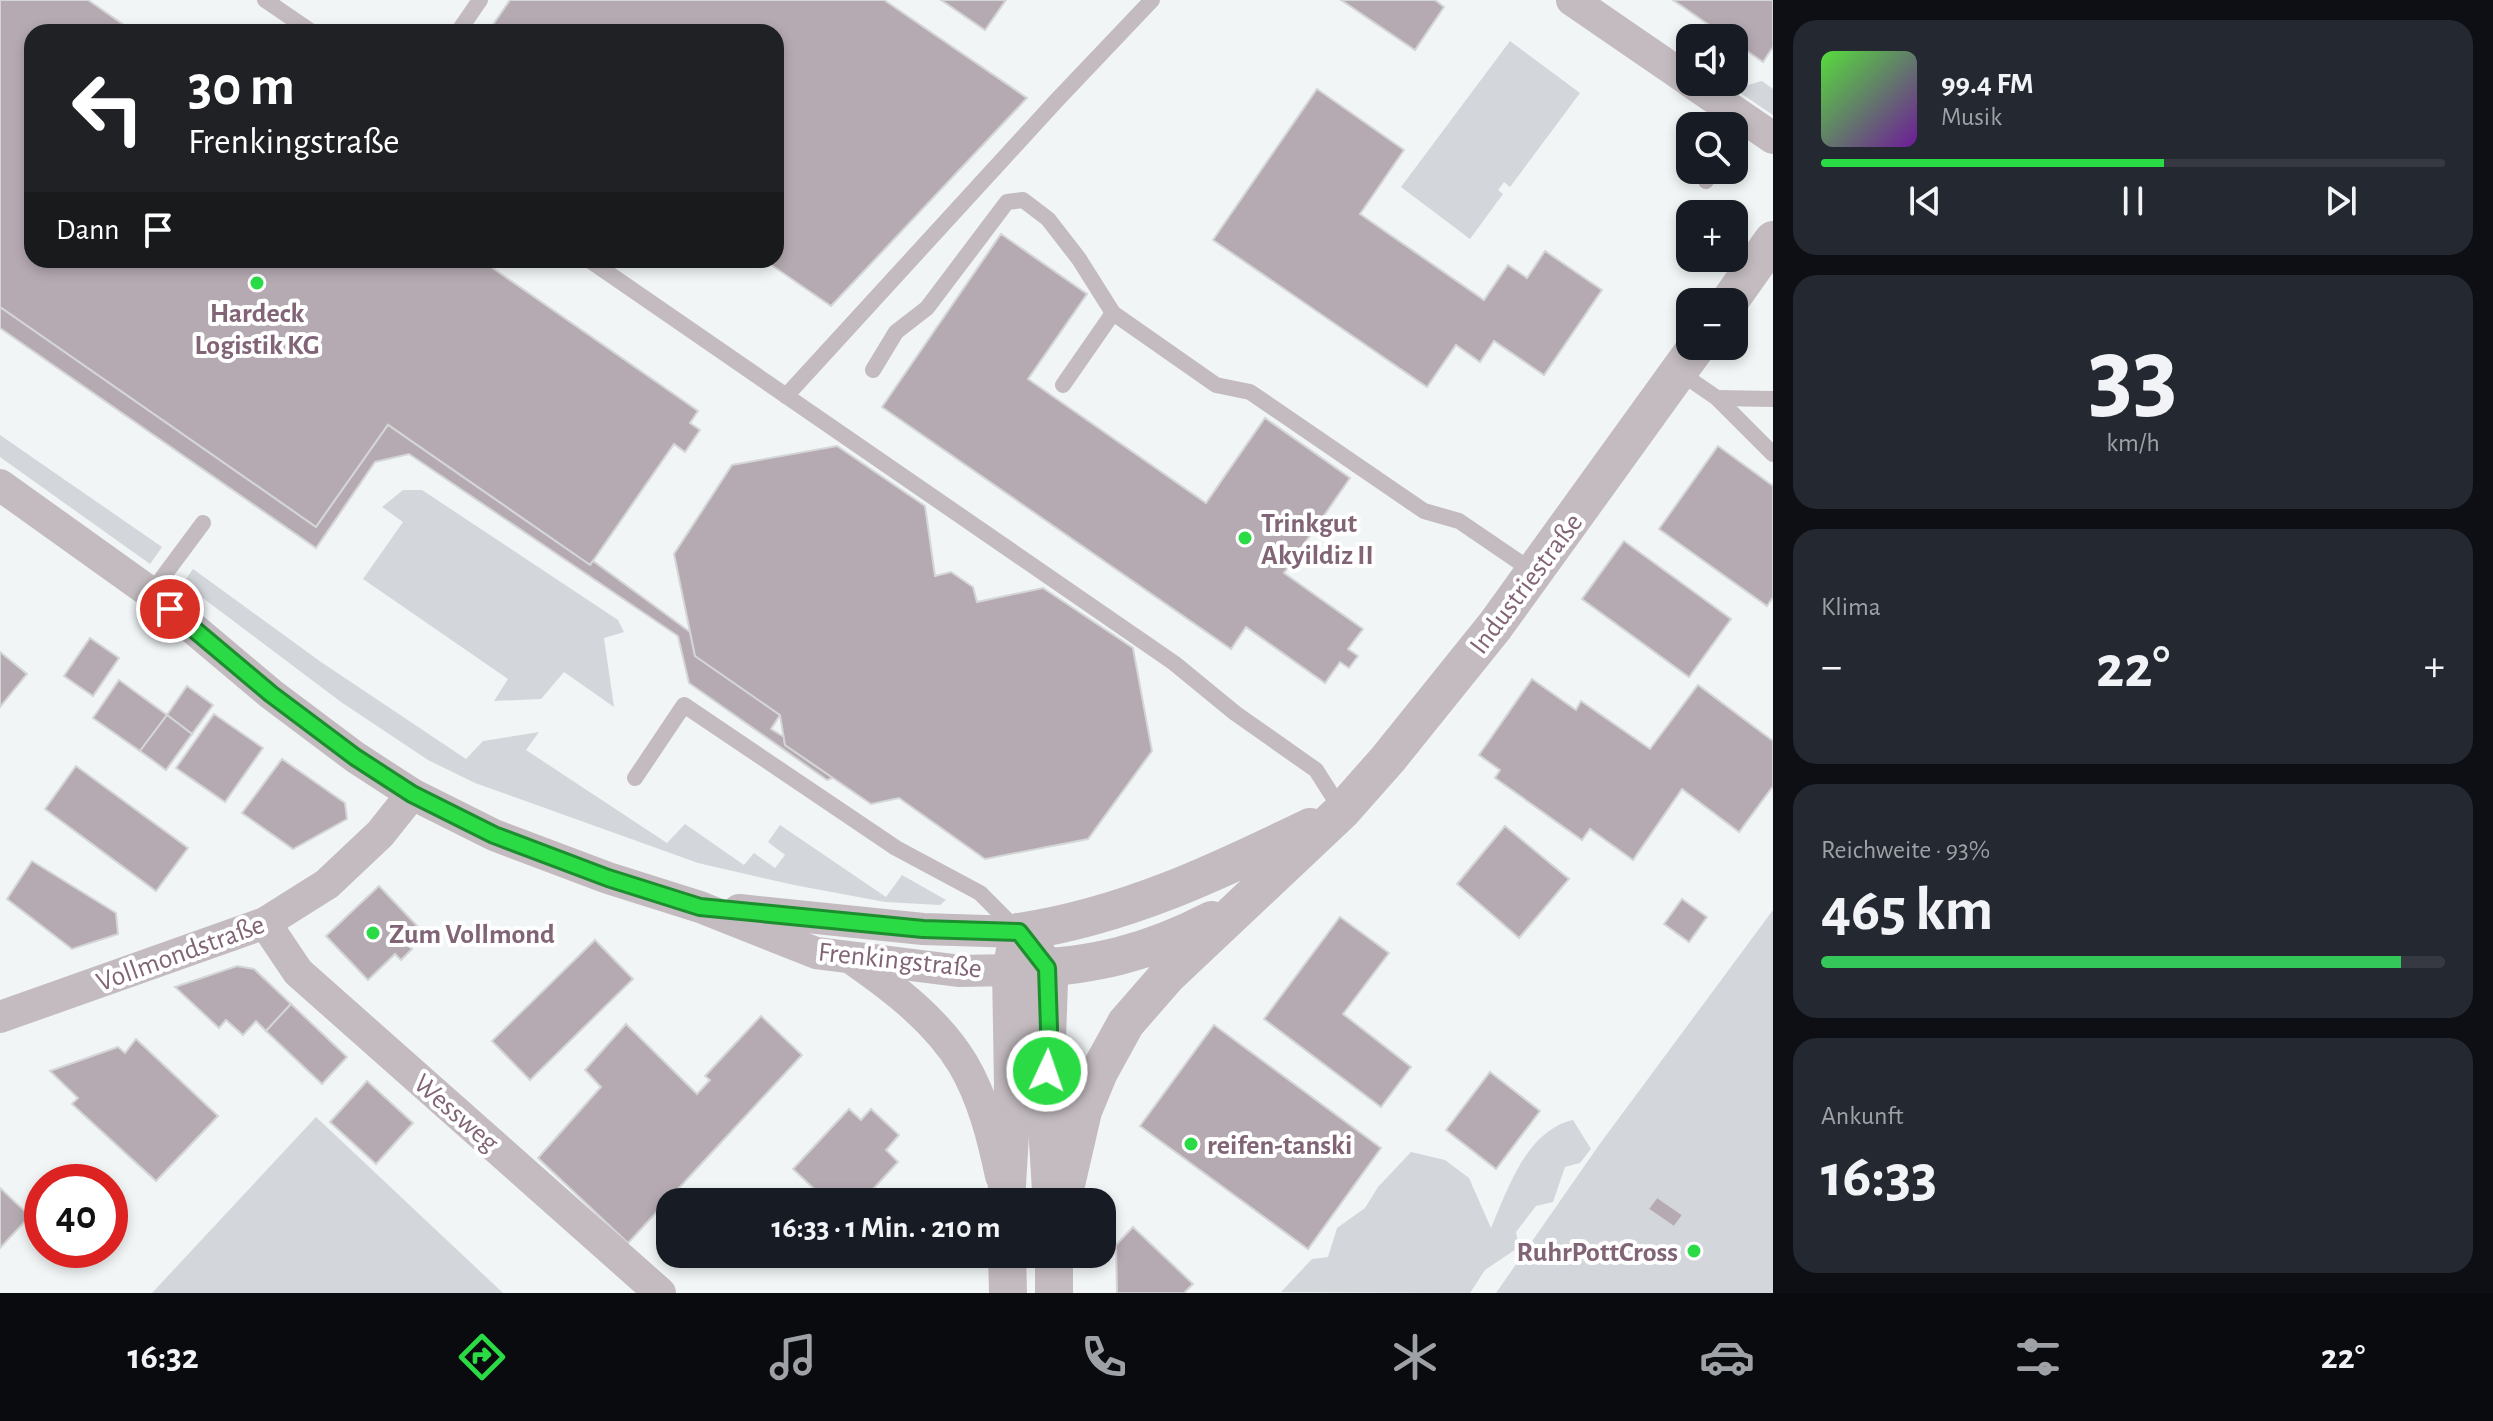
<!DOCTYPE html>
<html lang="de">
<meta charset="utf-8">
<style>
:root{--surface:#171b24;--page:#242831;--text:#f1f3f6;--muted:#9ea1a6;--line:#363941;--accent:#2bdb46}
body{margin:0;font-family:"Alegreya Sans",sans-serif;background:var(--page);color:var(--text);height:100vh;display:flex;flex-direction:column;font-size:30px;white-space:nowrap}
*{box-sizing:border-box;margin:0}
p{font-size:26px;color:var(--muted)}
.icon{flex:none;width:44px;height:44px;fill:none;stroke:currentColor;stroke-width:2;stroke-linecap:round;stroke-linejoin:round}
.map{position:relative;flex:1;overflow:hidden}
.details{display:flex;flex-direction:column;gap:20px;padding:20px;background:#0d0f14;width:720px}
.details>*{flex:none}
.hud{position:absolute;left:24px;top:24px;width:760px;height:244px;border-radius:24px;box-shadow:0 4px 12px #0003;background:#202124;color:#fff;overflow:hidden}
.fabs{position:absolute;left:1676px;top:24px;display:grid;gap:16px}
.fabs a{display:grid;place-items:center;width:72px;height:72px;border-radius:16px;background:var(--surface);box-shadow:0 4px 12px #0003;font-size:40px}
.speed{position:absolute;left:24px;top:1164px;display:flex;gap:16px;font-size:40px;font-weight:700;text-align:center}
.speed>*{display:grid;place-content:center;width:104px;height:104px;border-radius:50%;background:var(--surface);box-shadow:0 4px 12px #0003;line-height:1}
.speed .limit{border:12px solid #d22;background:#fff;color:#111}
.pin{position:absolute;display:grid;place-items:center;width:68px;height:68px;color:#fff;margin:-34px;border:4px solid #fff;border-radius:50%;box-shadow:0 2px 8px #0007}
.me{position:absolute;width:88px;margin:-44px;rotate:3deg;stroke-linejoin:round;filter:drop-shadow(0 0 6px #0008)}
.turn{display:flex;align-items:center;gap:28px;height:168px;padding:0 32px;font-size:36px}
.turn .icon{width:104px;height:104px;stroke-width:2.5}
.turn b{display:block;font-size:56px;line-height:68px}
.then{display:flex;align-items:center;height:76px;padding:0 32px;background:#0003;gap:16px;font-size:30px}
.big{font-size:60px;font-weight:600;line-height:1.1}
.details .tile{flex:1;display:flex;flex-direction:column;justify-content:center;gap:12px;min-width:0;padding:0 28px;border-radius:24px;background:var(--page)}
.details .dial{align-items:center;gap:0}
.dial b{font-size:104px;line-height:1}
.song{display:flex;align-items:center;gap:24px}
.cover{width:96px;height:96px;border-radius:12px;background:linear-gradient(135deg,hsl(110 70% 55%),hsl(280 70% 35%))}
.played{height:8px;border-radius:4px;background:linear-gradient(90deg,var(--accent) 55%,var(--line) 55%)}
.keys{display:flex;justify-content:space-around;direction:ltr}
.heat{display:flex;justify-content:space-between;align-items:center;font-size:44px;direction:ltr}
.charge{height:12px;border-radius:6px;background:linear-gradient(90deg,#34c759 93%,var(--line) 0)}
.trip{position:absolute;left:656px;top:1188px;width:460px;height:80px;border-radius:24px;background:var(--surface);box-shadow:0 4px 12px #0003;font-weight:600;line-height:80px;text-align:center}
.dock{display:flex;height:128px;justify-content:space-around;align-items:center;background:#090b0e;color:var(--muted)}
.dock .icon{width:56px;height:56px}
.dock .active{color:var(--accent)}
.dock b{font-size:36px;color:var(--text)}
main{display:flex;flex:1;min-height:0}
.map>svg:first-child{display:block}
.green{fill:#d3d7dc}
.building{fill:#b5a9b2;stroke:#d4d6d6;stroke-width:2}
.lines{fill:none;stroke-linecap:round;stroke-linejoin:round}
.service{stroke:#c3bbc0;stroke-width:16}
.minor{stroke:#c3bbc0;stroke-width:32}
.tertiary{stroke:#c3bbc0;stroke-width:38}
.route-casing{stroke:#1c8e2e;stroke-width:20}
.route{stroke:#2bdb46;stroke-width:14}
.poi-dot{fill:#2bdb46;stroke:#fff;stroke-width:3}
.labels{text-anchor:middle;stroke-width:8;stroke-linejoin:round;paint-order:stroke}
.poi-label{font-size:28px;font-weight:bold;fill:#816577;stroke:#fff;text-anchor:start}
.street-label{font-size:28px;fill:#816577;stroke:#fff}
</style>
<main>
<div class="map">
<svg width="1773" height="1293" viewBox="0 0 1773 1293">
<rect width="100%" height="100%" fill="#f1f5f5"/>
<g class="green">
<polygon points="1510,41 1580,93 1510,187 1504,182 1498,190 1503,194 1470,239 1401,187"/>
<polygon points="1734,77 1748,85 1762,81 1773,89 1773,115 1724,82 1734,82"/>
<polygon points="0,435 162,547 150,564 0,457"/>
<polygon points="403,490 422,490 618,620 624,632 604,638 614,707 564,672 541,699 494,701 508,679 363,579 403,522 382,507"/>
<polygon points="193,569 321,662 466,759 483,741 539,732 526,750 667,843 685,824 744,865 754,853 775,868 785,855 768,842 780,825 886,897 902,875 946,900 940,905 885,902 794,885 698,863 475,783 428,760 341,702 183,583"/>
<polygon points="1773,910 1773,1293 1496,1293 1599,1145"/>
<polygon points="316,1117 503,1293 152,1293"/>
<path d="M1573,1120L1591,1149L1580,1163L1565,1167L1553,1202L1536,1206L1516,1232L1519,1247L1485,1270L1470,1293L1281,1292L1312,1259L1328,1257L1337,1228L1365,1208L1378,1187L1411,1152L1445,1160L1469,1178L1491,1228C1508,1189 1526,1131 1573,1120Z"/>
</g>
<g class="building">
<polygon points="0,0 88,0 134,32 32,32 32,260 481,260 698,411 690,423 700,430 685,452 674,444 590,565 388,425 316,527 0,307"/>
<polygon points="510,0 884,0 1027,98 831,306 764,260 776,260 776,32 488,32"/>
<polygon points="941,0 1006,0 985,30"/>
<polygon points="1341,0 1435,0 1444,7 1415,50"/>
<polygon points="1673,0 1773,0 1773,47 1763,62 1734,42 1734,38 1728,38"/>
<polygon points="1317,89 1404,150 1360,214 1484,300 1508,265 1527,278 1545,251 1602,290 1544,375 1494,341 1480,362 1456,345 1427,387 1213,240"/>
<polygon points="1001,234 1087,294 1028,379 1206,503 1265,418 1350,478 1284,573 1363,629 1348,649 1358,656 1349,668 1340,662 1325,683 1246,627 1231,649 882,407"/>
<polygon points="0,307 316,527 388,425 590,565 593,561 690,632 695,656 780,715 771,729 784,737 785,745 833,778 827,780 689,683 678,636 409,454 375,462 316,548 0,328"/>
<polygon points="837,446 925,506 935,576 951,572 973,587 977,602 1043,588 1133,648 1152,751 1088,839 985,859 899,798 871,804 785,745 780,715 695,656 674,554 732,465"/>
<polygon points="1718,446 1773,486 1773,597 1767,606 1659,529"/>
<polygon points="1624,541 1731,619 1689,677 1582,599"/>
<polygon points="90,638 119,658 93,696 64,676"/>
<polygon points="0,652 27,674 0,707"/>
<polygon points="1532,679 1576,710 1581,701 1650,749 1698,685 1773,741 1773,786 1739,832 1682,789 1633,860 1590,829 1582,840 1495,778 1500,770 1479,755"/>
<polygon points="119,680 167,715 140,751 93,718"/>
<polygon points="187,686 213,705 192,734 167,715"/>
<polygon points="214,714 263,748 225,802 176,768"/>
<polygon points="167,715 192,734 166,770 140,751"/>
<polygon points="282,759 345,803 347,819 293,849 242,813"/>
<polygon points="76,766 188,848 156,891 45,809"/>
<polygon points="1505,826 1569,879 1519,938 1457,884"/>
<polygon points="32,861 116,913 118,934 72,949 7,899"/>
<polygon points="379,886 421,930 406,944 412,949 401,960 395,954 368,980 326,936"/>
<polygon points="1682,899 1707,917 1689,942 1664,924"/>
<polygon points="1340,917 1389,953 1343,1014 1411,1067 1381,1107 1264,1019"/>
<polygon points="595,940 633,979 530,1080 492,1041"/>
<polygon points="237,966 254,969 291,1004 266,1031 256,1021 243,1035 226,1020 219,1028 175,987"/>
<polygon points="291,1004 347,1057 322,1084 266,1031"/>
<polygon points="761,1016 802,1055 628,1243 538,1158 601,1087 585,1070 626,1024 697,1094 710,1080 705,1076"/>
<polygon points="1214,1025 1381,1148 1308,1249 1140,1126"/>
<polygon points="136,1039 218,1116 156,1181 72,1104 78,1098 50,1071 118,1047 125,1053"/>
<polygon points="1490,1072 1540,1111 1496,1169 1446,1130"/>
<polygon points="367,1081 413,1123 376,1164 330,1122"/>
<polygon points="849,1109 861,1120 871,1109 899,1135 886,1150 898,1162 861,1202 828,1202 793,1169"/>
<polygon points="0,1188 30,1216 0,1248"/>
<polygon points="1657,1197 1683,1215 1674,1227 1648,1209"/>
<polygon points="1133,1227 1193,1284 1184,1293 1117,1293 1116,1245"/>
</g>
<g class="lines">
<g class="service">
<polyline points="265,0 312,32"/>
<polyline points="458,32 480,0"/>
<polyline points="1734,137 1746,120"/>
<polyline points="1706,181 1712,170"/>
<polyline points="589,260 1174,663 1235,713 1316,770 1342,811"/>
<polyline points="873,370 896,332 927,308 1007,202 1023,200 1048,219 1079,259 1113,313"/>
<polyline points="1679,372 1717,398 1773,454"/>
<polyline points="1063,385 1113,313 1216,385 1250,392 1424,511 1459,521 1534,572"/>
<polyline points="786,396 1057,100 1152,0"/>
<polyline points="1717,398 1773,399"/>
<polyline points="151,593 203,523"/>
<polyline points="635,778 684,705 896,848 980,893 1018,931"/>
</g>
<g class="minor">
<polyline points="1572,0 1690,81"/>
<polyline points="1691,82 1773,138"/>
<polyline points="0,485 151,593 271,694 355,757 412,794 494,835 608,878 700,907 816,953 960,971 1011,970"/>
<polyline points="739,910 923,929 1019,932"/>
<polyline points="265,923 298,972 660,1293"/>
<path d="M855,961C895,989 937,1021 963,1064C983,1098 993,1138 1001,1176"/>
<polyline points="0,1017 265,923 327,884 380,834 412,794"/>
</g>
<g class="tertiary">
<polyline points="1729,302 1773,240"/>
<path d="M1019,932C1125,916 1215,873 1310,827"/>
<polyline points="1019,932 1047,968 1049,983 1045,1092 1051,1191"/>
<path d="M1022,969C1094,966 1148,953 1212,920"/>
<polyline points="1006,1202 1013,1084 1011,970 1019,932"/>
<polyline points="1062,1202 1083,1111 1099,1072 1126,1023 1167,976 1342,811 1388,759 1495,626 1697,346"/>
<polyline points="1007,1254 1008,1293"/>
<polyline points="1054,1293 1054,1254"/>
</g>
</g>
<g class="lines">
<defs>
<polyline id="route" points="170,609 271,694 355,757 412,794 494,835 608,878 700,907 923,929 1019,932 1047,968 1049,1028 1047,1071"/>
</defs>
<use href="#route" class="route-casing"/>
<use href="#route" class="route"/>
</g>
<g class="poi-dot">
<circle cx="257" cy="283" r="8"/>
<circle cx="1245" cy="538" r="8"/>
<circle cx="373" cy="933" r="8"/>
<circle cx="1191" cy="1144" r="8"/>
<circle cx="1694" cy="1251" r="8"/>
</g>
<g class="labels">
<g class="poi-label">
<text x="257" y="322" text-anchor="middle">Hardeck<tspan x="257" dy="32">Logistik KG</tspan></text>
<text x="1261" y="532">Trinkgut<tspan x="1261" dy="32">Akyildiz II</tspan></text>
<text x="389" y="943">Zum Vollmond</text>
<text x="1207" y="1154">reifen-tanski</text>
<text x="1678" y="1261" text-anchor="end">RuhrPottCross</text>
</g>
<g class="street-label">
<text transform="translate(1525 583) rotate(-53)" y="10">Industriestraße</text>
<text transform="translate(180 952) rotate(-20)" y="10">Vollmondstraße</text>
<text transform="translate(900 959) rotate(6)" y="10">Frenkingstraße</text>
<text transform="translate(457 1112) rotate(41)" y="10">Wessweg</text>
</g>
</g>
</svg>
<div class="fabs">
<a><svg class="icon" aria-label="sound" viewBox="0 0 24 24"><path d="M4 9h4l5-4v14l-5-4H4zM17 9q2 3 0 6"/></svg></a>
<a><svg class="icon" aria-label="search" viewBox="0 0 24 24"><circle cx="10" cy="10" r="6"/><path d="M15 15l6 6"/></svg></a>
<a>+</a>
<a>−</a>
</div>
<div class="speed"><div class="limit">40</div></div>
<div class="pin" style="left:170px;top:609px;background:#d93025"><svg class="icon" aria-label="arrive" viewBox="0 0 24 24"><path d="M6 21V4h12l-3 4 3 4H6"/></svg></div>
<svg class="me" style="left:1047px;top:1071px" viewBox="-20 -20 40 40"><circle r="17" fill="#2bdb46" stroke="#fff" stroke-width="3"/><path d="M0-11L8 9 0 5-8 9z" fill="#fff"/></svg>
<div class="trip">16:33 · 1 Min. · 210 m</div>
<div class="hud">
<div class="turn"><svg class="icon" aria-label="left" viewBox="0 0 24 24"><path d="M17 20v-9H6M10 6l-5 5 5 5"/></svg><div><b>30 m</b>Frenkingstraße</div></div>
<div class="then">Dann<svg class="icon" aria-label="arrive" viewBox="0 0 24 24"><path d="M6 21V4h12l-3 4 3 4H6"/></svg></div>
</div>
</div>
<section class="details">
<div class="tile">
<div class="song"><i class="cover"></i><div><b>99.4 FM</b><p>Musik</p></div></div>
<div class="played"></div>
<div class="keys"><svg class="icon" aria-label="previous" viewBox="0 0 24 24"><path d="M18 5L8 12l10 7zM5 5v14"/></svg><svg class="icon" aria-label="pause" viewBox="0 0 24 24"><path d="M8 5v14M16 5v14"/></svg><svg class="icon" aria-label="next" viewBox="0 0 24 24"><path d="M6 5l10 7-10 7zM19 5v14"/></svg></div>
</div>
<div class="tile dial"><b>33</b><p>km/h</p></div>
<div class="tile"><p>Klima</p>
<div class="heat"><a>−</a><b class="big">22°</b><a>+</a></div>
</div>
<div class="tile"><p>Reichweite · 93%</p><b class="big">465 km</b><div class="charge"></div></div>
<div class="tile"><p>Ankunft</p><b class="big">16:33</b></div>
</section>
</main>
<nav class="dock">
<b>16:32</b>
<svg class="icon active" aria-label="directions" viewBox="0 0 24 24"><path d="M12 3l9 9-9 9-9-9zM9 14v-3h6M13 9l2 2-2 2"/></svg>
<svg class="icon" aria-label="music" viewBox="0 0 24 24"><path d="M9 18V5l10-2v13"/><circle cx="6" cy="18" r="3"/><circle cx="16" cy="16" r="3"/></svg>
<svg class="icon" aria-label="phone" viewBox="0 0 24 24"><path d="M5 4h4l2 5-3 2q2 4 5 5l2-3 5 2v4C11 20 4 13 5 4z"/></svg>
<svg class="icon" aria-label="climate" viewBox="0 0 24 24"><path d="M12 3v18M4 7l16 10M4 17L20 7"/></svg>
<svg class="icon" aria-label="car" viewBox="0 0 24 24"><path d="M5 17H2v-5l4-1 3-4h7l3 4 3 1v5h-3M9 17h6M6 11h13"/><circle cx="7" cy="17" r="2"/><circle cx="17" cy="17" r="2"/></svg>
<svg class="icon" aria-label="filters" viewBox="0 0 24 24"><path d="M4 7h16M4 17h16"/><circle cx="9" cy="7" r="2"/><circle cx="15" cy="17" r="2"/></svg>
<b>22°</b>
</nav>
